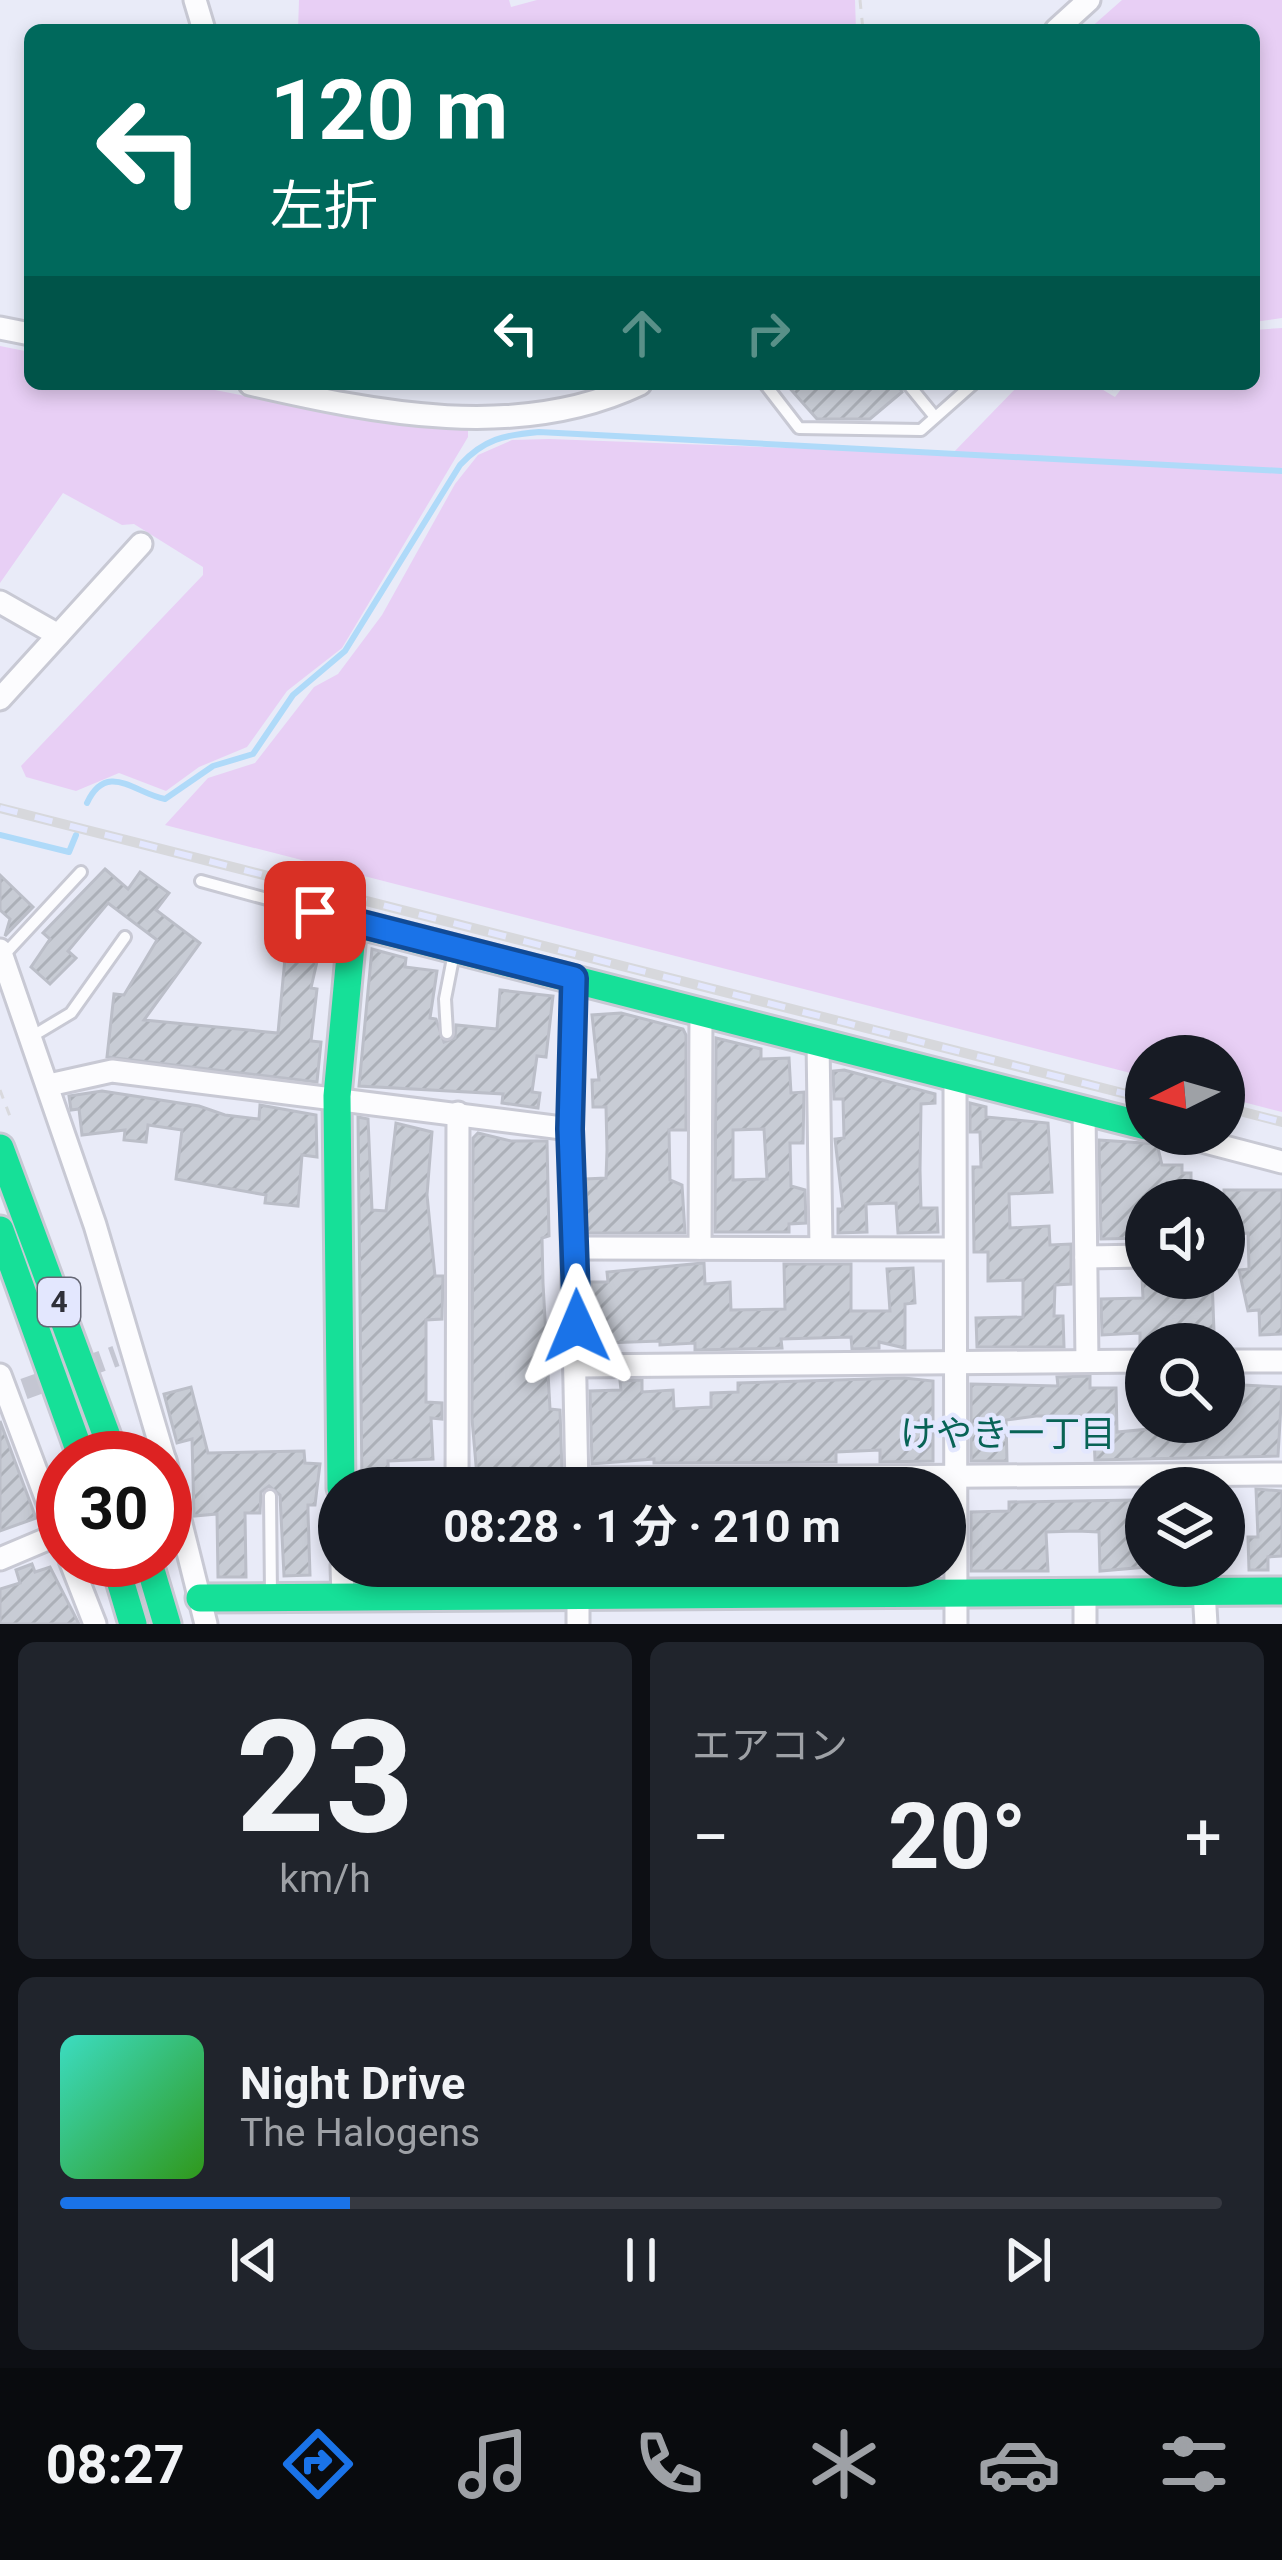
<!DOCTYPE html>
<html lang="ja">
<meta charset="utf-8">
<style>
:root{--surface:#171b24;--page:#20242c;--text:#f1f3f6;--muted:#9ea1a6;--line:#363941;--accent:#1a73e8}
body{margin:0;font-family:Roboto,"Noto Sans JP",sans-serif;background:var(--page);color:var(--text);height:100vh;display:flex;flex-direction:column;font-size:45px;white-space:nowrap}
*{box-sizing:border-box;margin:0}
p{font-size:39px;color:var(--muted)}
.icon{flex:none;width:66px;height:66px;fill:none;stroke:currentColor;stroke-width:2;stroke-linecap:round;stroke-linejoin:round}
.map{position:relative;height:1624px;overflow:hidden}
.drawer{display:flex;flex-direction:column;gap:18px;padding:18px;background:#0d0f14;flex:1}
.drawer>*{flex:none}
.top-card{position:absolute;left:24px;top:24px;width:1236px;height:366px;border-radius:18px;box-shadow:0 6px 18px #0003;background:#00695c;color:#fff;overflow:hidden}
.needle{width:78px;rotate:265deg}
.fabs{position:absolute;left:1125px;top:1035px;display:grid;gap:24px}
.fabs a{display:grid;place-items:center;width:120px;height:120px;border-radius:50%;background:var(--surface);box-shadow:0 6px 18px #0003;font-size:60px}
.speed{position:absolute;left:36px;top:1431px;display:flex;gap:24px;font-size:60px;font-weight:700;text-align:center}
.speed>*{display:grid;place-content:center;width:156px;height:156px;border-radius:50%;background:var(--surface);box-shadow:0 6px 18px #0003;line-height:1}
.speed .limit{border:18px solid #d22;background:#fff;color:#111}
.pin{position:absolute;display:grid;place-items:center;width:102px;height:102px;color:#fff;margin:-51px;border-radius:24px;box-shadow:0 6px 18px #0006}
.me{position:absolute;width:132px;margin:-66px;rotate:359deg;stroke-linejoin:round;filter:drop-shadow(0 0 9px #0008)}
.turn{display:flex;align-items:center;gap:42px;height:252px;padding:0 48px;font-size:54px}
.turn .icon{width:156px;height:156px;stroke-width:2.5}
.turn b{display:block;font-size:84px;line-height:102px}
.lanes{display:flex;align-items:center;height:114px;padding:0 48px;background:#0003;justify-content:center;gap:60px;direction:ltr}
.lanes .off{opacity:.35}
.big{font-size:90px;font-weight:700;line-height:1.1}
.drawer .widget{flex:1;display:flex;flex-direction:column;justify-content:center;gap:18px;min-width:0;padding:0 42px;border-radius:18px;background:var(--page)}
.drawer .dial{align-items:center;gap:0}
.dial b{font-size:156px;line-height:1}
.song{display:flex;align-items:center;gap:36px}
.cover{width:144px;height:144px;border-radius:18px;background:linear-gradient(135deg,hsl(170 70% 55%),hsl(110 70% 35%))}
.played{height:12px;border-radius:6px;background:linear-gradient(90deg,var(--accent) 25%,var(--line) 25%)}
.keys{display:flex;justify-content:space-around;direction:ltr}
.heat{display:flex;justify-content:space-between;align-items:center;font-size:66px;direction:ltr}
.drawer .tiles{flex:1;display:grid;gap:18px;grid-template-columns:1fr 1fr}
.widget:last-child{grid-column:span 2}
.trip{position:absolute;left:318px;top:1467px;width:648px;height:120px;border-radius:60px;background:var(--surface);box-shadow:0 6px 18px #0003;font-weight:700;line-height:120px;text-align:center}
.tabs{display:flex;height:192px;justify-content:space-around;align-items:center;background:#090b0e;color:var(--muted)}
.tabs .icon{width:84px;height:84px}
.tabs .on{color:var(--accent)}
.tabs b{font-size:54px;color:var(--text)}
.map>svg:first-child{display:block}
.grass{fill:#e8cff5}
.lines{fill:none;stroke-linecap:round;stroke-linejoin:round}
.stream{stroke:#afdaf9;stroke-width:6}
.building{fill:url(#building-hatch);stroke:#bbbec8;stroke-width:3;fill-rule:evenodd}
.street-tunnel{stroke:#c4c6d2;stroke-width:21;stroke-dasharray:21 10;stroke-linecap:butt}
.lane-casing{stroke:#c8c9d4;stroke-width:16}
.street-casing{stroke:#c8c9d4;stroke-width:27}
.fast-casing{stroke:#c8c9d4;stroke-width:33}
.path{stroke:#d9d9dd;stroke-width:3;stroke-dasharray:9 9;stroke-linecap:butt}
.lane{stroke:#fcfcfe;stroke-width:10}
.street{stroke:#fcfcfe;stroke-width:21}
.fast{stroke:#16e098;stroke-width:27}
.rail-casing{stroke:#d7d8dc;stroke-width:10}
.rail{stroke:#e3e7fe;stroke-width:6;stroke-dasharray:18;stroke-linecap:butt}
.route-casing{stroke:#114b97;stroke-width:30}
.route{stroke:#1a73e8;stroke-width:21}
.labels{text-anchor:middle;stroke-width:9;stroke-linejoin:round;paint-order:stroke}
.shield{fill:#e3e7fe;stroke:#656774;stroke-width:3}
.shield-label{font-size:30px;font-weight:bold;fill:#2f3039}
.neighbourhood-label{font-size:36px;fill:#086356;stroke:#e3e7fe}
</style>
<div class="map">
<svg width="1282" height="1624" viewBox="0 0 1282 1624">
<defs>
<pattern id="building-hatch" width="6" height="6" patternUnits="userSpaceOnUse" patternTransform="scale(3)"><rect width="6" height="6" fill="#c8ccd5"/><path d="M-1 1l2-2M0 6l6-6M5 7l2-2" fill="none" stroke="#acb0b8"/></pattern>
</defs>
<rect width="100%" height="100%" fill="#e9ebf8"/>
<g class="grass">
<polygon points="299,0 509,0 511,7 537,0 855,0 856,30 298,30"/>
<polygon points="1122,0 1282,0 1282,318 1254,322 1254,30 1088,30"/>
<polygon points="1282,328 1282,1112 1224,1097 1224,1056 1146,1056 1146,1077 165,825 208,778 255,763 314,687 338,674 382,615 455,484 478,455 512,440 549,439 952,454 1020,384 1093,384 1115,397 1125,384 1254,384 1254,330"/>
<polygon points="0,346 30,352 30,384 184,384 378,422 468,430 468,437 342,648 287,691 247,747 199,767 166,791 119,773 76,791 26,777 21,766 203,575 203,567 134,524 122,525 63,493 0,583"/>
</g>
<g class="lines">
<g class="stream">
<path d="M87,803C107,760 136,794 165,799L213,766L253,754L293,695L345,651L460,465C484,439 504,435 539,432L1282,471"/>
<polyline points="0,835 69,852 76,835"/>
</g>
</g>
<g class="building">
<polygon points="786,384 898,384 902,392 870,419 817,419"/>
<polygon points="105,869 128,889 140,872 169,893 156,910 200,943 144,1020 278,1033 288,926 324,931 311,988 317,989 311,1041 321,1042 317,1082 107,1057 114,994 124,995 157,940 108,903 68,951 76,958 50,984 31,967 50,939 43,933"/>
<polygon points="0,875 33,907 5,936 10,919 0,910"/>
<polygon points="372,949 406,958 405,967 437,971 430,1018 436,1019 444,1042 455,1038 456,1025 497,1029 500,990 553,996 546,1057 537,1056 532,1092 540,1093 538,1108 502,1103 503,1094 359,1086"/>
<polygon points="621,1013 683,1029 686,1035 686,1130 669,1130 670,1180 682,1185 685,1233 587,1233 586,1179 606,1178 607,1150 606,1107 593,1107 592,1080 599,1080 592,1015"/>
<path d="M716,1038L761,1049V1059L789,1058L791,1093L804,1092L803,1143H790L791,1186L805,1190L806,1223L789,1224V1232H715ZM764,1129L767,1179L733,1180V1130Z"/>
<polygon points="844,1070 935,1094 935,1103 921,1104 920,1170 921,1208 937,1208 938,1232 898,1233 896,1203 866,1204 867,1232 838,1233 838,1209 843,1209 835,1139 844,1138 843,1099 834,1099 833,1071"/>
<polygon points="102,1091 199,1106 225,1115 259,1119 260,1105 316,1115 317,1157 302,1155 298,1206 265,1203 266,1195 176,1179 182,1130 148,1125 146,1142 124,1140 125,1130 82,1135 79,1109 71,1110 69,1096"/>
<polygon points="970,1103 986,1107 986,1117 1048,1123 1052,1192 1009,1194 1010,1228 1049,1226 1050,1245 1071,1244 1071,1284 1055,1285 1054,1316 1063,1316 1064,1347 977,1347 976,1318 1023,1317 1023,1280 988,1281 988,1252 974,1252 973,1167 981,1167 980,1132 970,1132"/>
<polygon points="358,1117 368,1119 372,1210 386,1211 396,1123 432,1132 427,1195 435,1276 443,1276 442,1319 426,1320 426,1402 442,1403 442,1419 431,1418 433,1459 388,1461 389,1488 362,1488"/>
<polygon points="478,1133 511,1141 547,1141 549,1236 542,1238 543,1283 550,1409 560,1410 562,1470 554,1470 554,1488 478,1488 472,1419 473,1138"/>
<polygon points="1099,1140 1157,1144 1162,1165 1182,1165 1182,1173 1191,1173 1191,1200 1146,1200 1146,1238 1101,1239"/>
<polygon points="1224,1190 1282,1190 1282,1334 1260,1335 1259,1310 1248,1311 1239,1270 1249,1269 1248,1233 1239,1234 1238,1211 1224,1212"/>
<polygon points="704,1263 705,1284 730,1282 731,1310 785,1309 784,1264 851,1264 851,1311 890,1311 887,1269 913,1268 915,1303 905,1304 905,1348 879,1342 879,1348 852,1349 851,1337 781,1339 782,1348 695,1350 695,1343 660,1345 660,1341 603,1343 603,1351 589,1351 591,1282 608,1282 607,1272"/>
<polygon points="1142,1278 1212,1278 1214,1332 1167,1333 1168,1344 1140,1344 1140,1333 1102,1335 1101,1299 1143,1298"/>
<polygon points="1090,1376 1090,1388 1116,1388 1117,1432 1224,1422 1224,1384 1282,1387 1278,1456 1095,1460 1093,1416 1036,1416 1006,1420 1007,1461 971,1461 971,1384 1058,1386 1057,1377"/>
<polygon points="904,1378 933,1381 933,1461 880,1462 880,1450 836,1452 836,1462 654,1463 654,1459 592,1464 590,1391 621,1390 620,1381 642,1380 642,1392 673,1390 674,1409 711,1407 711,1393 738,1392 738,1383"/>
<polygon points="191,1387 208,1453 304,1451 305,1463 320,1464 315,1505 308,1505 308,1512 310,1575 284,1576 280,1495 269,1486 261,1492 260,1513 245,1513 246,1577 218,1577 217,1514 194,1516 192,1439 177,1443 164,1394"/>
<polygon points="0,1421 36,1518 0,1531"/>
<polygon points="1256,1489 1282,1491 1282,1556 1268,1557 1268,1570 1249,1570 1248,1537 1258,1537"/>
<polygon points="1134,1500 1135,1538 1146,1538 1146,1567 1100,1571 1099,1532 1077,1531 1046,1532 1048,1571 971,1571 971,1512 1009,1511 1009,1502"/>
<polygon points="32,1564 35,1572 50,1567 79,1624 0,1624 0,1589 20,1583 16,1570"/>
<polygon points="357,1566 437,1566 437,1575 357,1576"/>
</g>
<g class="lines">
<polyline class="street-tunnel" points="24,1389 116,1356"/>
<defs>
<g id="lane">
<polyline points="765,384 799,428 921,430 973,384"/>
<polyline points="908,384 935,417"/>
<polyline points="201,881 348,921"/>
<polyline points="2,957 81,872"/>
<polyline points="447,1033 445,999 454,953"/>
<polyline points="31,1037 71,1013 125,937"/>
<polyline points="270,1496 271,1595"/>
</g>
<g id="street">
<polyline points="195,0 204,30"/>
<polyline points="1056,30 1089,0"/>
<polyline points="0,328 30,334"/>
<path d="M250,384C377,413 518,442 640,384"/>
<polyline points="0,602 58,635"/>
<polyline points="0,699 141,544"/>
<polyline points="0,950 95,1225 164,1458"/>
<polyline points="574,978 570,1129 577,1488"/>
<polyline points="818,1041 821,1248"/>
<polyline points="955,1077 956,1624"/>
<polyline points="49,1085 112,1071 570,1129"/>
<polyline points="1084,1110 1087,1361"/>
<polyline points="1175,1134 1282,1162"/>
<polyline points="575,1248 953,1249"/>
<polyline points="700,1248 701,1011"/>
<polyline points="1086,1257 1146,1256"/>
<polyline points="1224,1361 1282,1361"/>
<polyline points="577,1366 1146,1361"/>
<polyline points="0,1375 63,1543"/>
<polyline points="165,1460 206,1624"/>
<polyline points="577,1479 1282,1474"/>
<polyline points="457,1488 458,1113"/>
<polyline points="0,1559 59,1534"/>
<polyline points="70,1560 95,1624"/>
<polyline points="342,1566 343,1597"/>
<polyline points="578,1566 578,1624"/>
<polyline points="1204,1591 1206,1624"/>
<polyline points="1085,1594 1085,1624"/>
<polyline points="456,1596 457,1566"/>
</g>
<g id="fast">
<polyline points="0,1148 115,1458"/>
<polyline points="0,1230 82,1458"/>
<polyline points="341,1488 337,1096 353,923 1146,1126"/>
<polyline points="114,1560 133,1624"/>
<polyline points="148,1560 167,1624"/>
<polyline points="200,1598 1282,1591"/>
</g>
</defs>
<use href="#lane" class="lane-casing"/>
<use href="#street" class="street-casing"/>
<use href="#fast" class="fast-casing"/>
<g class="path">
<polyline points="860,0 863,30"/>
<polyline points="1106,384 1114,390"/>
<polyline points="0,1090 11,1119"/>
</g>
<use href="#lane" class="lane"/>
<use href="#street" class="street"/>
<use href="#fast" class="fast"/>
<defs>
<g id="rail">
<polyline points="0,808 1146,1099"/>
<polyline points="1224,1107 1282,1122"/>
</g>
</defs>
<use href="#rail" class="rail-casing"/>
<use href="#rail" class="rail"/>
</g>
<g class="lines">
<defs>
<polyline id="route" points="315,912 574,978 570,1129 577,1326"/>
</defs>
<use href="#route" class="route-casing"/>
<use href="#route" class="route"/>
</g>
<g class="labels">
<rect class="shield" x="38" y="1278" width="42" height="48" rx="9"/>
<g class="shield-label">
<text x="59" y="1312">4</text>
</g>
<g class="neighbourhood-label">
<text x="1008" y="1446">けやき一丁目</text>
</g>
</g>
</svg>
<div class="fabs">
<a><svg class="needle" viewBox="-14 -14 28 28"><path d="M0-13l5 13h-10z" fill="#e53935"/><path d="M0 13l5-13h-10z" fill="#9ea1a6"/></svg></a>
<a><svg class="icon" aria-label="sound" viewBox="0 0 24 24"><path d="M4 9h4l5-4v14l-5-4H4zM17 9q2 3 0 6"/></svg></a>
<a><svg class="icon" aria-label="search" viewBox="0 0 24 24"><circle cx="10" cy="10" r="6"/><path d="M15 15l6 6"/></svg></a>
<a><svg class="icon" aria-label="layers" viewBox="0 0 24 24"><path d="M12 4l9 5-9 5-9-5zM3 14l9 5 9-5"/></svg></a>
</div>
<div class="speed"><div class="limit">30</div></div>
<div class="pin" style="left:315px;top:912px;background:#d93025"><svg class="icon" aria-label="arrive" viewBox="0 0 24 24"><path d="M6 21V4h12l-3 4 3 4H6"/></svg></div>
<svg class="me" style="left:577px;top:1326px" viewBox="-20 -20 40 40"><path d="M0-17L14 15 0 8-14 15z" fill="#1a73e8" stroke="#fff" stroke-width="4"/></svg>
<div class="trip">08:28 · 1 分 · 210 m</div>
<div class="top-card">
<div class="turn"><svg class="icon" aria-label="left" viewBox="0 0 24 24"><path d="M17 20v-9H6M10 6l-5 5 5 5"/></svg><div><b>120 m</b>左折</div></div>
<div class="lanes"><svg class="icon" aria-label="left" viewBox="0 0 24 24"><path d="M17 20v-9H6M10 6l-5 5 5 5"/></svg><svg class="icon off" aria-label="ahead" viewBox="0 0 24 24"><path d="M12 20V5M6 11l6-6 6 6"/></svg><svg class="icon off" aria-label="right" viewBox="0 0 24 24"><path d="M7 20v-9h11M14 6l5 5-5 5"/></svg></div>
</div>
</div>
<section class="drawer">
<div class="tiles">
<div class="widget dial"><b>23</b><p>km/h</p></div>
<div class="widget"><p>エアコン</p>
<div class="heat"><a>−</a><b class="big">20°</b><a>+</a></div>
</div>
<div class="widget">
<div class="song"><i class="cover"></i><div><b>Night Drive</b><p>The Halogens</p></div></div>
<div class="played"></div>
<div class="keys"><svg class="icon" aria-label="previous" viewBox="0 0 24 24"><path d="M18 5L8 12l10 7zM5 5v14"/></svg><svg class="icon" aria-label="pause" viewBox="0 0 24 24"><path d="M8 5v14M16 5v14"/></svg><svg class="icon" aria-label="next" viewBox="0 0 24 24"><path d="M6 5l10 7-10 7zM19 5v14"/></svg></div>
</div>
</div>
</section>
<nav class="tabs">
<b>08:27</b>
<svg class="icon on" aria-label="directions" viewBox="0 0 24 24"><path d="M12 3l9 9-9 9-9-9zM9 14v-3h6M13 9l2 2-2 2"/></svg>
<svg class="icon" aria-label="music" viewBox="0 0 24 24"><path d="M9 18V5l10-2v13"/><circle cx="6" cy="18" r="3"/><circle cx="16" cy="16" r="3"/></svg>
<svg class="icon" aria-label="phone" viewBox="0 0 24 24"><path d="M5 4h4l2 5-3 2q2 4 5 5l2-3 5 2v4C11 20 4 13 5 4z"/></svg>
<svg class="icon" aria-label="climate" viewBox="0 0 24 24"><path d="M12 3v18M4 7l16 10M4 17L20 7"/></svg>
<svg class="icon" aria-label="car" viewBox="0 0 24 24"><path d="M5 17H2v-5l4-1 3-4h7l3 4 3 1v5h-3M9 17h6M6 11h13"/><circle cx="7" cy="17" r="2"/><circle cx="17" cy="17" r="2"/></svg>
<svg class="icon" aria-label="filters" viewBox="0 0 24 24"><path d="M4 7h16M4 17h16"/><circle cx="9" cy="7" r="2"/><circle cx="15" cy="17" r="2"/></svg>
</nav>
